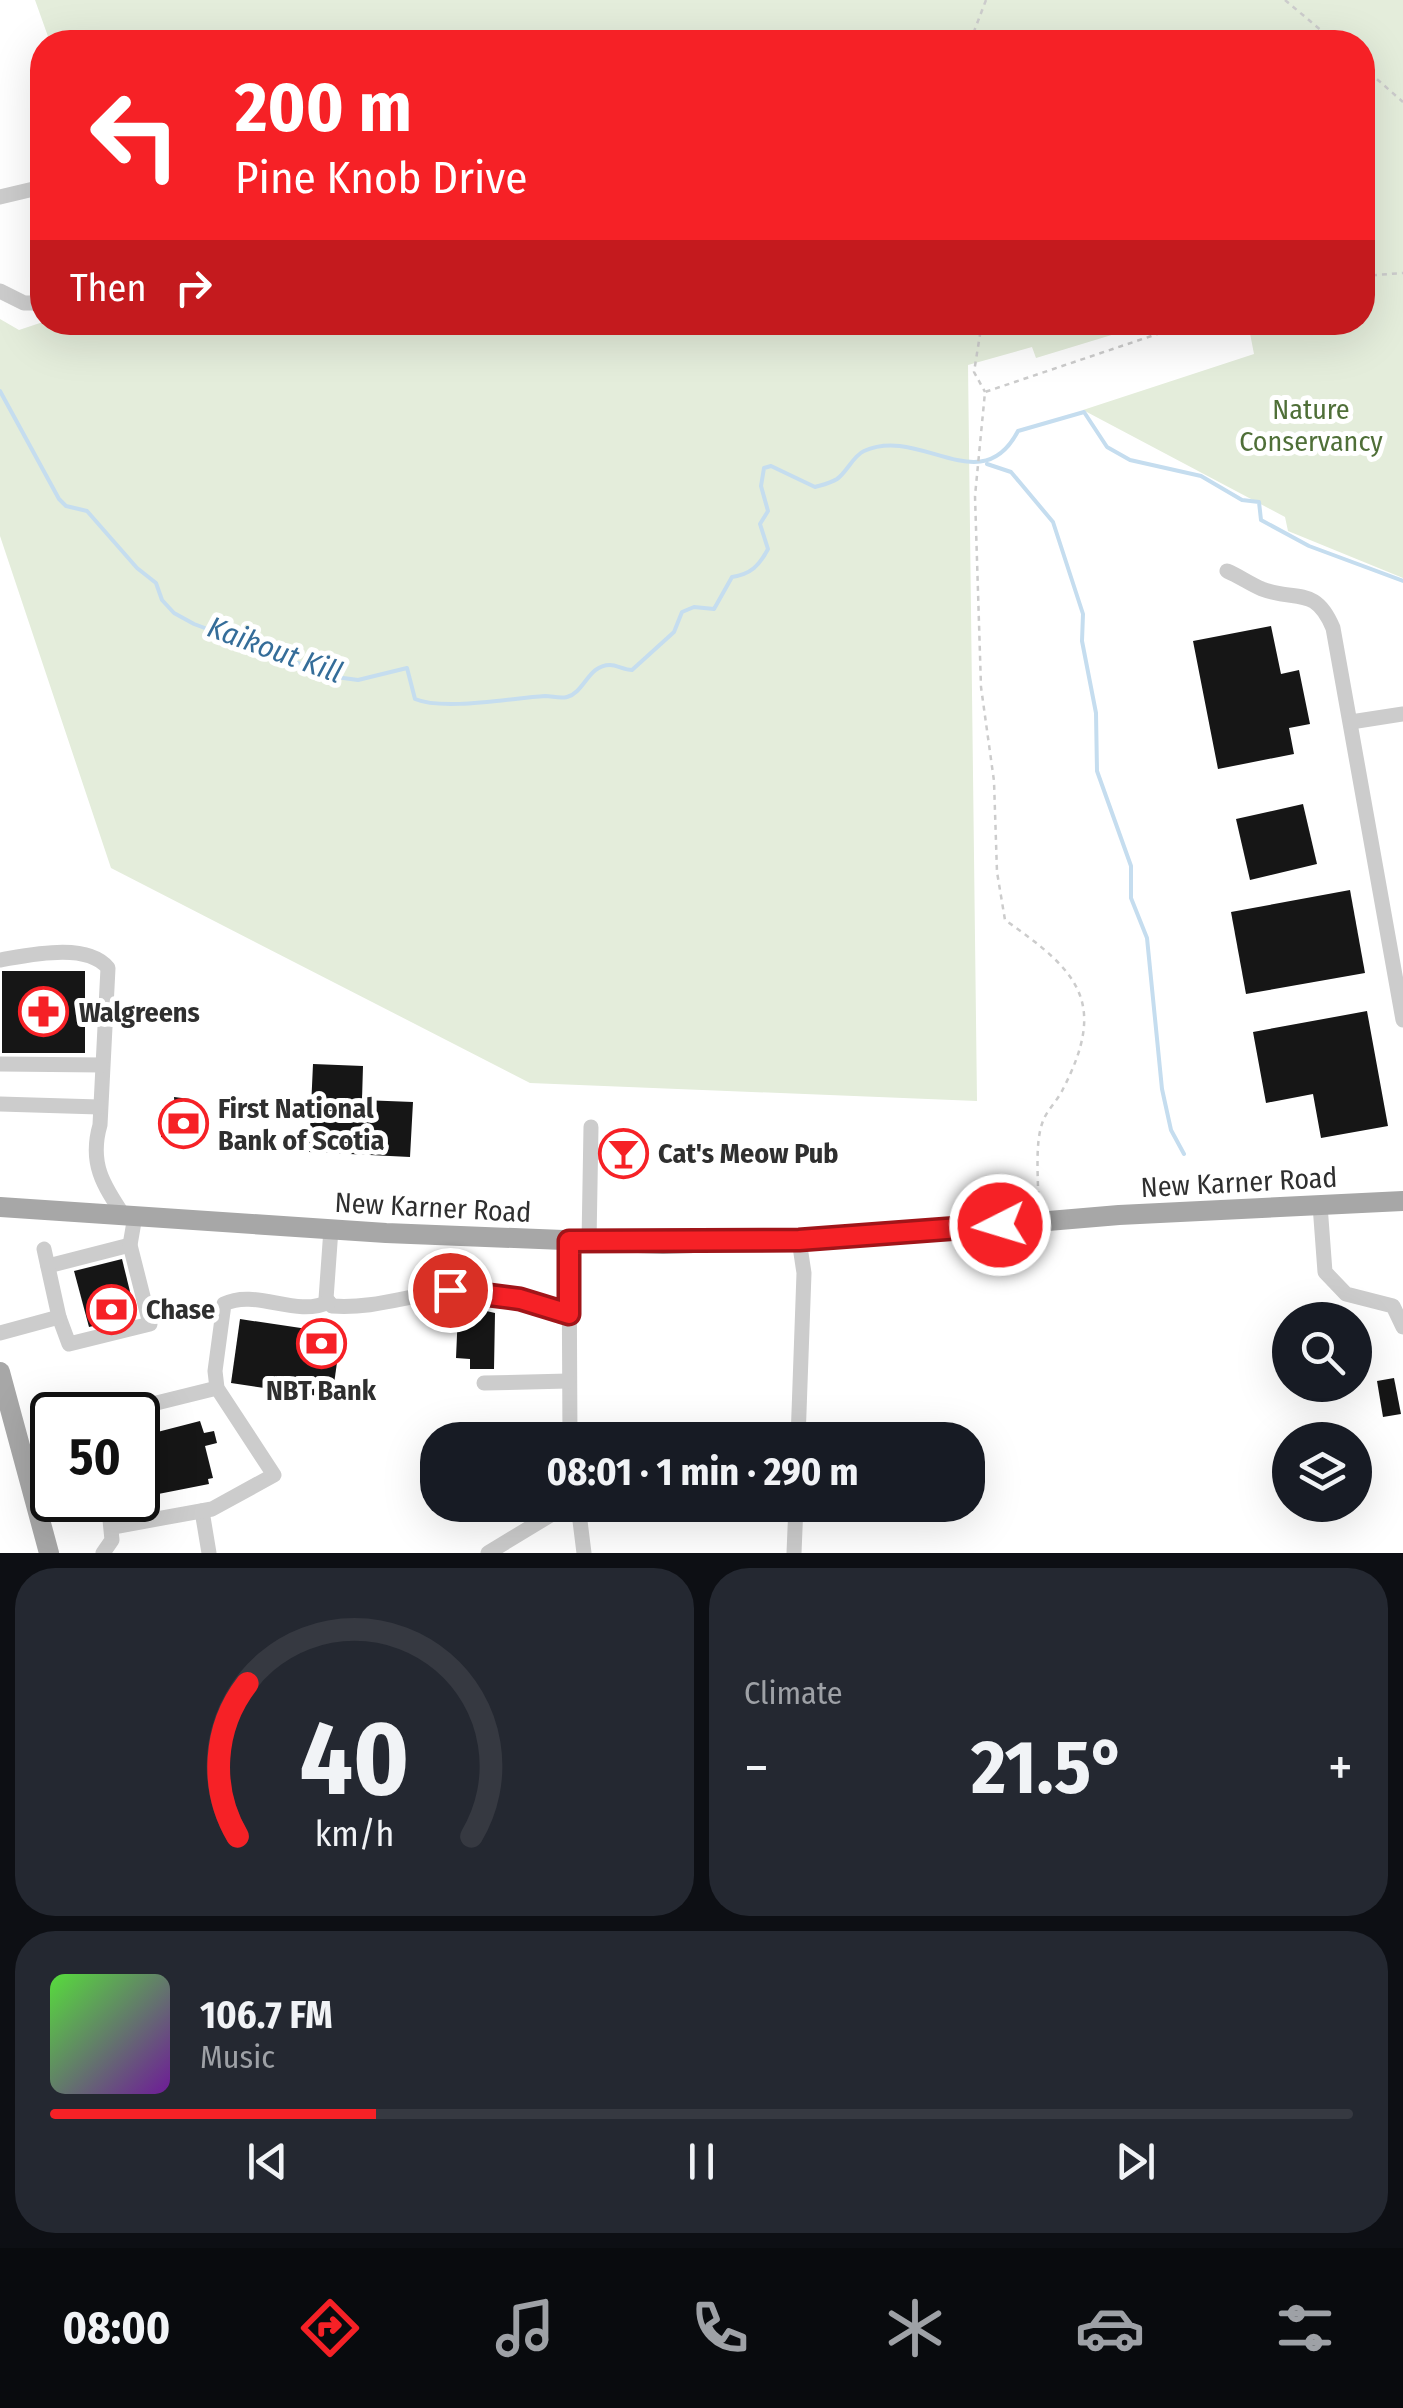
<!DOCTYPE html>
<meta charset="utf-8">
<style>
:root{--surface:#171b24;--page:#242831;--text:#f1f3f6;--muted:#9ea1a6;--line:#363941;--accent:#f62126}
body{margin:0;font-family:"Fira Sans Condensed",sans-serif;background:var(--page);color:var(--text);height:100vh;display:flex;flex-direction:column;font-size:38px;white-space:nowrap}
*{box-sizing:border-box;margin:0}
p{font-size:32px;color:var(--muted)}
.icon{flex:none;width:55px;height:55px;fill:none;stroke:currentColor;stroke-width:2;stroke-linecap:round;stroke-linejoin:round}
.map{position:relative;height:1553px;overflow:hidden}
.side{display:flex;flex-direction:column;gap:15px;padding:15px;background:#0d0f14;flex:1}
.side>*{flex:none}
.hud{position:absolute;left:30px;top:30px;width:1345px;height:305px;border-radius:40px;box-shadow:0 10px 40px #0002;background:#f62126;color:#fff;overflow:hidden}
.buttons{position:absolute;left:1272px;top:1302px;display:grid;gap:20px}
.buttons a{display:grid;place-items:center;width:100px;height:100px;border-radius:50%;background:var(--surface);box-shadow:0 10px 40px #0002;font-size:50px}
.speed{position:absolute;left:30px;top:1392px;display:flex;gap:20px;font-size:50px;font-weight:700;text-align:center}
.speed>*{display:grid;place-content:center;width:130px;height:130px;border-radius:50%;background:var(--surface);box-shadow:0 10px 40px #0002;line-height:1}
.speed .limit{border:5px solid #111;border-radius:15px;background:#fff;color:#111}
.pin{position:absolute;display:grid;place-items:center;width:85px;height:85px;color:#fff;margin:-42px;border:5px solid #fff;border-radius:50%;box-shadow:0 2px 10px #0007}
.me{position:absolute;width:110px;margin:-55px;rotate:265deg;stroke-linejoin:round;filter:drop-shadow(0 0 8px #0008)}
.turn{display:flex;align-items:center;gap:35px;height:210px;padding:0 40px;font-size:45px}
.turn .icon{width:130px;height:130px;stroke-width:2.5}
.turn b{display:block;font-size:70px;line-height:85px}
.then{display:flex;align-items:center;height:95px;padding:0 40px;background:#0003;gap:20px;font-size:38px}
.big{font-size:75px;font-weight:700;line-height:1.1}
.side .tile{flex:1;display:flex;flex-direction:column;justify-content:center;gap:15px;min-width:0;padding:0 35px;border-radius:40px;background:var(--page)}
.side .dial{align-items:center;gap:0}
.dial svg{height:260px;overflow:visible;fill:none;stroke:var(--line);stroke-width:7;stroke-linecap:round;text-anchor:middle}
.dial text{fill:var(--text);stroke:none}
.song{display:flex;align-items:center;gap:30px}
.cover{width:120px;height:120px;border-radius:15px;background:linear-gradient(135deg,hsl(110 70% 55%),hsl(280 70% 35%))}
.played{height:10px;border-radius:5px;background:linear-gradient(90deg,var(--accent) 25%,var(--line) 25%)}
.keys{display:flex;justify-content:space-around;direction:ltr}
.heat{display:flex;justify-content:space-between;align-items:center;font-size:55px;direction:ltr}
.side .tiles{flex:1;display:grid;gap:15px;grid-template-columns:1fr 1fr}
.tile:last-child{grid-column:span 2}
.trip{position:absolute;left:420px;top:1422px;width:565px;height:100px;border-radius:40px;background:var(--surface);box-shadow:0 10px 40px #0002;font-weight:700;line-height:100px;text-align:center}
.dock{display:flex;height:160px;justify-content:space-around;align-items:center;background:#090b0e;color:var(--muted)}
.dock .icon{width:70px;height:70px}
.dock .on{color:var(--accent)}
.dock b{font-size:45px;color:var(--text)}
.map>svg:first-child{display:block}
.green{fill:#e4eddb}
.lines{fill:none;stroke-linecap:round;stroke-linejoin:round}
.stream{stroke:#c5ddef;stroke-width:4}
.building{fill:#161616}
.path{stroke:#ccc;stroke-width:2.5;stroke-dasharray:5 5;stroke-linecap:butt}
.minor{stroke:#ccc;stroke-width:15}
.major{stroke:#a7a7a7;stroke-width:20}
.route-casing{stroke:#a01519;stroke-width:25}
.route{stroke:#f62126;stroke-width:18}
.labels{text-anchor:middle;stroke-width:10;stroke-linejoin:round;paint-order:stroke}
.park-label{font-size:28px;fill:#4f6f38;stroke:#fff}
.poi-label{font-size:28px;font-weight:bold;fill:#2f2f2f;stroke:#fff;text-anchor:start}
.street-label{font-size:28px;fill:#2f2f2f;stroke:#fff}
.water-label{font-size:30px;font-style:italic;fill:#356d99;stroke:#fff}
</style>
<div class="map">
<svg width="1403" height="1553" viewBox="0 0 1403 1553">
<rect width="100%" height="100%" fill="#fff"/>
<g class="green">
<polygon points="35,0 1403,0 1403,578 1288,531 1285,517 1083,410 1254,354 1248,323 1362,322 1362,42 50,42"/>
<polygon points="0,319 19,330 43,322 1151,323 1036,358 1032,347 968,365 977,1101 530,1083 111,868 0,536"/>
</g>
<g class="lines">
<g class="stream">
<path d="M0,391L59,499L66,506L87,511L137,568L156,583L162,600L174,613L194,624L336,677L358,680L407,668L415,699C444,711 511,698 545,696C552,696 560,699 567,697C585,692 588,665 610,665C617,665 624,670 632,670L674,632L682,612L694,607L714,609L732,577C751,574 759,566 768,549L760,524L768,511L761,486L764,468L771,466L815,487C822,485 831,483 837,479C847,472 853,456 864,451C920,425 981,502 1018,431L1084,412L1107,447L1130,460L1201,476L1242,500L1259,502L1261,520L1309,546L1403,581"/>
<polyline points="987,464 1011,472 1053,522 1083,614 1082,641 1096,713 1097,771 1131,866 1131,898 1147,938 1162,1089 1171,1130 1184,1154"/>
</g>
</g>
<g class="building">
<polygon points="1271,626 1281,674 1299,670 1310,724 1289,728 1294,754 1218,769 1193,641"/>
<polygon points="1303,804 1317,864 1250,880 1236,819"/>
<polygon points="1350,890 1365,973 1246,994 1231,912"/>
<rect x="2" y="971" width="83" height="82"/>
<polygon points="1367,1011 1388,1126 1321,1138 1313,1094 1266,1103 1253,1032"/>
<polygon points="313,1064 363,1066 362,1100 413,1102 410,1157 309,1152"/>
<polygon points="174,1097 190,1099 190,1107 202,1108 201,1141 196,1140 196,1145 161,1137 162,1109 175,1111"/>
<polygon points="122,1259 136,1316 89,1327 74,1271"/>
<polygon points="465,1306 495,1313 494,1369 470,1369 470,1359 456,1358 458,1312 465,1312"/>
<polygon points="240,1319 341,1334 332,1398 231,1383"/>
<polygon points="1394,1378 1401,1414 1383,1417 1377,1381"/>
<polygon points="200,1421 204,1433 214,1431 217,1443 205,1446 213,1478 208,1479 209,1484 138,1498 138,1437"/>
</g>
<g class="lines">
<g class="path">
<polyline points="1285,0 1335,42"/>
<polyline points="970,42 986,0"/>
<polyline points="1362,66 1403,102"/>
<polyline points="1362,276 1403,273"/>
<polyline points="982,322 974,372 985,392"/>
<path d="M1038,1206C1039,1181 1034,1144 1043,1121C1047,1110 1058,1100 1063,1089C1108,1002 1078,971 1005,920L997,872L994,781L981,687L975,496L985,392L1193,322"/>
</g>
<g class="minor">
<polyline points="0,197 42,187"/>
<polyline points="0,291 24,303 42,303"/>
<path d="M1227,571C1239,576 1250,584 1262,589C1296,602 1315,585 1333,628L1403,1020"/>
<polyline points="1351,722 1403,714"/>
<path d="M0,960C30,955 87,942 108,968L100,1125C89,1163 103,1185 124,1216"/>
<polyline points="0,1064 102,1065"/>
<polyline points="0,1104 99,1107"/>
<polyline points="1320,1205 1325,1272 1346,1294 1393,1306 1403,1327"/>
<path d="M331,1229L326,1299L332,1306C373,1309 406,1296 447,1291C487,1287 531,1304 569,1314"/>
<polyline points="569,1241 570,1440"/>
<polyline points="589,1242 591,1127"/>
<polyline points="48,1266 130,1245"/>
<polyline points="59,1317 69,1344 150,1324 130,1245 135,1216"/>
<polyline points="0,1333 59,1317 44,1249"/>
<polyline points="484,1383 568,1381"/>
<polyline points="108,1415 217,1388"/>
<polyline points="798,1440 804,1273 799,1240"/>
<polyline points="578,1505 584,1553"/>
<polyline points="202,1511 209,1553"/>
<path d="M113,1527L212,1509L274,1475L217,1388L215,1371L224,1304C256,1288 295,1318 329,1302"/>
<polyline points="103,1553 112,1540 108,1500"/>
<polyline points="488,1553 567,1505"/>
<polyline points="794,1553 796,1505"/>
</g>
<g class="major">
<polyline points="0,1207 386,1233 663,1244 850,1238 1119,1215 1403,1201"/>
<polyline points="0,1372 49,1553"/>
</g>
</g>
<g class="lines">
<defs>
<polyline id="route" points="450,1290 520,1299 569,1314 569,1241 799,1240 1000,1225"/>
</defs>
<use href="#route" class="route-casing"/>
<use href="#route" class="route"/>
</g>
<defs>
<symbol id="pharmacy-ring" viewBox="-11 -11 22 22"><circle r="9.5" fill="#fff" stroke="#f62126" stroke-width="1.5"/><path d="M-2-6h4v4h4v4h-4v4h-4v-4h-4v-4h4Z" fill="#f62126"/></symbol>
<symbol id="bank-ring" viewBox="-11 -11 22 22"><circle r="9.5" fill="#fff" stroke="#f62126" stroke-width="1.5"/><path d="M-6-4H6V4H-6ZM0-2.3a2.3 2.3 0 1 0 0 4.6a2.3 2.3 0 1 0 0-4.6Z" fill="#f62126"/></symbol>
<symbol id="bar-ring" viewBox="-11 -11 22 22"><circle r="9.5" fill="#fff" stroke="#f62126" stroke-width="1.5"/><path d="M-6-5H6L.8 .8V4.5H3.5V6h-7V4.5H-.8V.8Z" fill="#f62126"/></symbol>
</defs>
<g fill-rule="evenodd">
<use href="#pharmacy-ring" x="16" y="984" width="55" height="55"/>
<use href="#bank-ring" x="156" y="1096" width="55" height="55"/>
<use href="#bar-ring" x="596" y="1126" width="55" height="55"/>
<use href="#bank-ring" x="84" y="1282" width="55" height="55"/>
<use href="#bank-ring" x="294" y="1316" width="55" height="55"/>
</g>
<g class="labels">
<g class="park-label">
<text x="1311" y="419">Nature<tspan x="1311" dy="32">Conservancy</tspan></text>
</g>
<g class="poi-label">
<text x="79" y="1022">Walgreens</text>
<text x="218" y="1118">First National<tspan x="218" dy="32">Bank of Scotia</tspan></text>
<text x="658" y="1163">Cat's Meow Pub</text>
<text x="146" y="1319">Chase</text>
<text x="321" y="1400" text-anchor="middle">NBT Bank</text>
</g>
<g class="street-label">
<text transform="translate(1239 1182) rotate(-3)" y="10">New Karner Road</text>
<text transform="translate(433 1207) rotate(3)" y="10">New Karner Road</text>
</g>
<g class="water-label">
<text transform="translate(275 650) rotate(20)" y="10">Kaikout Kill</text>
</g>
</g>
</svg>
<div class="buttons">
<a><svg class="icon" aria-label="search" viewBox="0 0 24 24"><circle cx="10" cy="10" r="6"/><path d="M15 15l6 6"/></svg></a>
<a><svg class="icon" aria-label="layers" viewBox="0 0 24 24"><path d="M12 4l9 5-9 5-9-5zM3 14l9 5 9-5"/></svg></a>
</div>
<div class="speed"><div class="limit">50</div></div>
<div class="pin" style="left:450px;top:1290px;background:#d93025"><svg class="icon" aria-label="arrive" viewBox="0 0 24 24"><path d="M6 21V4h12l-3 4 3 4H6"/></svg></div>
<svg class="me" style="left:1000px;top:1225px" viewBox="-20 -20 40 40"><circle r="17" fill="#f62126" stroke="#fff" stroke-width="3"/><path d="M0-11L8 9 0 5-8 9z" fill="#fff"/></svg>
<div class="trip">08:01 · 1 min · 290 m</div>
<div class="hud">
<div class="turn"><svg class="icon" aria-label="left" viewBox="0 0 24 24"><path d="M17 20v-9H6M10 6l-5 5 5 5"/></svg><div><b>200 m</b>Pine Knob Drive</div></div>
<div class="then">Then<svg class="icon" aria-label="right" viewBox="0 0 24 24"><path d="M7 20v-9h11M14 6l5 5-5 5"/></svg></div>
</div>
</div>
<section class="side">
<div class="tiles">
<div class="tile dial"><svg viewBox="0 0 100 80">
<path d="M14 69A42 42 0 1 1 86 69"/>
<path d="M14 69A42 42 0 0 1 17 22" stroke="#f62126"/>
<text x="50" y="56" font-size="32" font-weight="700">40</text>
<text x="50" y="72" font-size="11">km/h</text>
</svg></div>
<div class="tile"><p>Climate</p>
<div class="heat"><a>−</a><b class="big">21.5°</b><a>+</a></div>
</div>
<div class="tile">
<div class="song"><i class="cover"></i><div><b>106.7 FM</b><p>Music</p></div></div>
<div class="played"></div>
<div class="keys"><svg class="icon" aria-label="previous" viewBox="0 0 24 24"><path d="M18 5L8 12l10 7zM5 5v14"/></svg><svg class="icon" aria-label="pause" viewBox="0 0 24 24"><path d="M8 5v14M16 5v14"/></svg><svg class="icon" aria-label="next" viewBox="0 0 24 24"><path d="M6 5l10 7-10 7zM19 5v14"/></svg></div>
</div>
</div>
</section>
<nav class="dock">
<b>08:00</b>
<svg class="icon on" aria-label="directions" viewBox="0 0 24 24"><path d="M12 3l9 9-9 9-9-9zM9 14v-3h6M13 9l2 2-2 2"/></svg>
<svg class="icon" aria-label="music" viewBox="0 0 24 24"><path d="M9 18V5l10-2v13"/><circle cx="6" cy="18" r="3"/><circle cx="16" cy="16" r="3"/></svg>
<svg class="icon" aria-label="phone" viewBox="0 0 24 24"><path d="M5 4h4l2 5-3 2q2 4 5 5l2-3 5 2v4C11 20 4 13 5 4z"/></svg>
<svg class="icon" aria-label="climate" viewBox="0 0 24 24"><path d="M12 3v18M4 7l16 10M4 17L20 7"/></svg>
<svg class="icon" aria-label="car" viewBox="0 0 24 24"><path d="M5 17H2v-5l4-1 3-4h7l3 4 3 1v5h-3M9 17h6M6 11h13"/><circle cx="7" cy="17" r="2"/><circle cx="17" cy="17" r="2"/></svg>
<svg class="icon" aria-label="filters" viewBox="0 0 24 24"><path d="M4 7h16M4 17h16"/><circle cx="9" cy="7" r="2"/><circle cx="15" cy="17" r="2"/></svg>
</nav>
